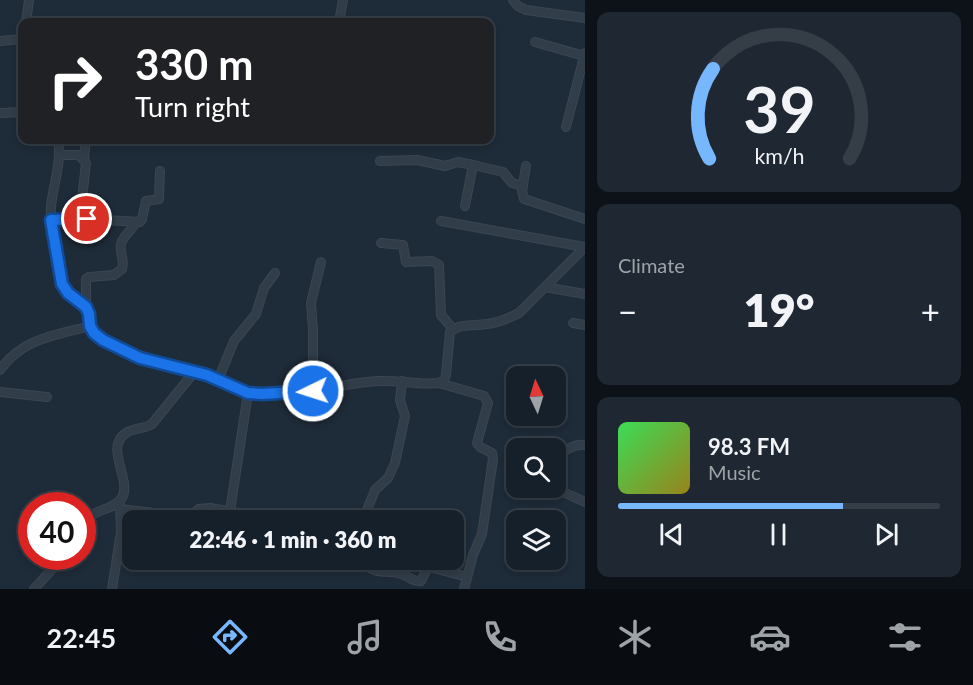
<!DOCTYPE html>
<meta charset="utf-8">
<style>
:root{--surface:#16202a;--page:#1f2832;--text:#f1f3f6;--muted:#9ea3a8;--line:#353e47;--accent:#77b7ff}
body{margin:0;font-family:Lato,sans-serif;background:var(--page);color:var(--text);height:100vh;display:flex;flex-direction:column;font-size:22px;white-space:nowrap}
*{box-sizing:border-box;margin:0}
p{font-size:20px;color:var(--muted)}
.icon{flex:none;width:33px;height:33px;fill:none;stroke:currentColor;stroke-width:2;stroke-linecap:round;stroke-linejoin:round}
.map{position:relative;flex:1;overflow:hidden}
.panel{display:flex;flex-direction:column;gap:12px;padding:12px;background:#0c1217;width:388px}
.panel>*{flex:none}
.top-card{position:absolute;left:18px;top:18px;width:476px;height:126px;border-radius:12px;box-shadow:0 3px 9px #0003,0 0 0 2px var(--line);background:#202124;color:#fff;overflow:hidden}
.needle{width:39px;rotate:356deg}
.tools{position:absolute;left:506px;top:366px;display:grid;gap:12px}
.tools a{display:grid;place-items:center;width:60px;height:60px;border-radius:12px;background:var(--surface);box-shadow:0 3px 9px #0003,0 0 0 2px var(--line);font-size:30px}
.speed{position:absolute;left:18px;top:492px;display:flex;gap:12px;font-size:30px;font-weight:700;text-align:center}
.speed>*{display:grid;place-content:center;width:78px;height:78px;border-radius:50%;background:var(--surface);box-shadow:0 3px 9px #0003,0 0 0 2px var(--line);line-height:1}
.speed .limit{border:9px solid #d22;background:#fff;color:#111}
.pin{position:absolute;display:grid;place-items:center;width:51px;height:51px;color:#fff;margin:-26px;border:3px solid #fff;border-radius:50%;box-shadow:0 2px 6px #0007}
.me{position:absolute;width:66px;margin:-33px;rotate:266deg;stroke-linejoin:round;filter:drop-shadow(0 0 4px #0008)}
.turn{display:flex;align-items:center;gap:21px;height:126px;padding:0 18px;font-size:27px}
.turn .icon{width:78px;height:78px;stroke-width:2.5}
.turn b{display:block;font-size:42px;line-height:51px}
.big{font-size:45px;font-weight:800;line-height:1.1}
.panel .widget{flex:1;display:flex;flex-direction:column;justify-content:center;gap:9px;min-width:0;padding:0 21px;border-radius:12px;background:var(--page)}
.panel .dial{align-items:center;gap:0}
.dial svg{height:156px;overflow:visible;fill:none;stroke:var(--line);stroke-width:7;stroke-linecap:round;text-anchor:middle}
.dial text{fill:var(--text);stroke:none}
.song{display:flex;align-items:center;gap:18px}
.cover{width:72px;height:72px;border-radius:9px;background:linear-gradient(135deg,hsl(130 70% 55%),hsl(50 70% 35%))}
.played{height:6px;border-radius:3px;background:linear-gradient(90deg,var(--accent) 70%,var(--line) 70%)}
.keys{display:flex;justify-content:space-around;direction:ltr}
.heat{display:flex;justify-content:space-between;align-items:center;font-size:33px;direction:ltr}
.trip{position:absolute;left:122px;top:510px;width:342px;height:60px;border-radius:12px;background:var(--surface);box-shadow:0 3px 9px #0003,0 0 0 2px var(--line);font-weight:800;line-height:60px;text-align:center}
.dock{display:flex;height:96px;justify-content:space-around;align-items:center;background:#090d11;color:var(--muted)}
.dock .icon{width:42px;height:42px}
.dock .selected{color:var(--accent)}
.dock b{font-size:27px;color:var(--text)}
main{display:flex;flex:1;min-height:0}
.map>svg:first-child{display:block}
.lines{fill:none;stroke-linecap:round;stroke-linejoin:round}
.minor-casing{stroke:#3b4652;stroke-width:10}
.minor{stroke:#313d48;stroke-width:8}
.route-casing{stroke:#114b97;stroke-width:15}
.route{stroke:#1a73e8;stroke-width:10}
</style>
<main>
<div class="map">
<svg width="585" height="589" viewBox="0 0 585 589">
<rect width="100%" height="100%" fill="#1e2b38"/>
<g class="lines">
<defs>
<g id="minor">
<polyline points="513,0 518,6 526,10 585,18"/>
<polyline points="26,22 29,0"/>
<polyline points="339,22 343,0"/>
<polyline points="0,41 22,39"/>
<polyline points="535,42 584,56"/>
<polyline points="0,113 22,112"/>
<polyline points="566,127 585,53"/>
<path d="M58,140C62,164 53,184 51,207C50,225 55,267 62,284C67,294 77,298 84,306C92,314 87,326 96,335C122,358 160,363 193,371C213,376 228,389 248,393C292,401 336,383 379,381C399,380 419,385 439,383L444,380L446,375L450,332C461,323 474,326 487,324C498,323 509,318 519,313L585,247"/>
<polyline points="59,155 79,155 86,163 82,200 87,219"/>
<polyline points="84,158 86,140"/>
<polyline points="380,161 417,160 445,166 458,162 473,165 503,172 512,183 523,186"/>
<polyline points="526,166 522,191 524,199 585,219"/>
<polyline points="465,206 473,165"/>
<polyline points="51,220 87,219 140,222 142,219 146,201 159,199 160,171"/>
<polyline points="441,221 585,247"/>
<polyline points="381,243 403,245 406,262 432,261 439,265 441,315 453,329"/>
<polyline points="545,287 585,294"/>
<path d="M86,307V279L89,277L114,275L122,269C125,259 119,253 121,244C123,235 132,231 135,223"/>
<polyline points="573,323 585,325"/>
<path d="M0,370C23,338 54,336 90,326"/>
<polyline points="218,380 234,341 256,314 264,288 275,273"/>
<polyline points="439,383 484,396 488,403 477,443 480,447 492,453 493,459 482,534 473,555 464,589"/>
<polyline points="313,391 313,330 311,303 321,262"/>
<polyline points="0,392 47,397"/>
<path d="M555,454C566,453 572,443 585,445"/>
<polyline points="554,488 585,502"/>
<polyline points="120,509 189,517 199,509 210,508 279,520"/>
<polyline points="230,511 248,393"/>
<polyline points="363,520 375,490 388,478 395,463 405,416 400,400 402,381"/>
<path d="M82,524C94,508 112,511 121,499C134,482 103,448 126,433C133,428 144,429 152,424L195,371"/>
<path d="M360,560C379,579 386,567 404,575C410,578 414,582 421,581L427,569L430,567L467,577"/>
<polyline points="34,589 64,556"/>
<polyline points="112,589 121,532 120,504"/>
</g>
</defs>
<use href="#minor" class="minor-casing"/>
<use href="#minor" class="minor"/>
</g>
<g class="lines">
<defs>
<polyline id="route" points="87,219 51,220 62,284 68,293 86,307 89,314 90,326 94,333 103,340 140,358 207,375 248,393 262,394 313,391"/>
</defs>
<use href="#route" class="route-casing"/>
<use href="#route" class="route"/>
</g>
</svg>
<div class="tools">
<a><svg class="needle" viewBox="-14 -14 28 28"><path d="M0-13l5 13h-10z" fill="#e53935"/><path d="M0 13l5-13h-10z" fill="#9ea3a8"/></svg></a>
<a><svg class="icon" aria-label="search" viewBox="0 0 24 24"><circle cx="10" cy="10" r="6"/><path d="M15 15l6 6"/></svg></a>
<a><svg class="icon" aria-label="layers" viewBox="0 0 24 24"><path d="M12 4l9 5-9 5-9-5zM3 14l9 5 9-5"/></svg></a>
</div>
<div class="speed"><div class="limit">40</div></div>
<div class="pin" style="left:87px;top:219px;background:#d93025"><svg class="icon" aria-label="arrive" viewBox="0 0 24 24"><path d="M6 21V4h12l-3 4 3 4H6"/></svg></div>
<svg class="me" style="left:313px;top:391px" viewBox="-20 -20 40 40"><circle r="17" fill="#1a73e8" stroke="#fff" stroke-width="3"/><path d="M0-11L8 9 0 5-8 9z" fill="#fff"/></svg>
<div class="trip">22:46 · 1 min · 360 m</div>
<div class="top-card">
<div class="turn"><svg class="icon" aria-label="right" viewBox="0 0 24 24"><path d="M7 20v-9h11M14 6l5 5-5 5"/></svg><div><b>330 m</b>Turn right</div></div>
</div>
</div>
<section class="panel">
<div class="widget dial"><svg viewBox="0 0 100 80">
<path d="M14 69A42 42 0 1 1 86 69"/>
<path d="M14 69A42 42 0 0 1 16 23" stroke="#77b7ff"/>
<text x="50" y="56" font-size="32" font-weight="700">39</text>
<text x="50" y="72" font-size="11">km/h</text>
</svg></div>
<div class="widget"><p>Climate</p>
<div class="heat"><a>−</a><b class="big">19°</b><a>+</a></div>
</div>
<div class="widget">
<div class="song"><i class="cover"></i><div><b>98.3 FM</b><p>Music</p></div></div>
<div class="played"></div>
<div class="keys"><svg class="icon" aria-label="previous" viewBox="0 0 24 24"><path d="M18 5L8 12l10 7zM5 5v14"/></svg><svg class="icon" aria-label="pause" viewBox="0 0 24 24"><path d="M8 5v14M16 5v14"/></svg><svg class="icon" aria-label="next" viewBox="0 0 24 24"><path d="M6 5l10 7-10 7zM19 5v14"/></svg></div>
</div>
</section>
</main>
<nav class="dock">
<b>22:45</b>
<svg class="icon selected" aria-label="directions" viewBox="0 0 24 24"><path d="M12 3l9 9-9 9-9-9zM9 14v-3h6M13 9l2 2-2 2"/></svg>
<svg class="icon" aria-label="music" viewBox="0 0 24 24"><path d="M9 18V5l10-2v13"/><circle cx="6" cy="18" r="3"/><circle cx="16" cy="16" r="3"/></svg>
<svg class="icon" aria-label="phone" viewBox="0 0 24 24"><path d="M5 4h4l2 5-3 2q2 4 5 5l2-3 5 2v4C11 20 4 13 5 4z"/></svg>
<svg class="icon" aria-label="climate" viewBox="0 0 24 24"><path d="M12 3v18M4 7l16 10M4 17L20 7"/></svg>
<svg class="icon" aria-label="car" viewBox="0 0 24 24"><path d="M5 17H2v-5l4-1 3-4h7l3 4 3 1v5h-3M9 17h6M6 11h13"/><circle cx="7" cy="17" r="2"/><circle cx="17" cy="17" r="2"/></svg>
<svg class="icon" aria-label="filters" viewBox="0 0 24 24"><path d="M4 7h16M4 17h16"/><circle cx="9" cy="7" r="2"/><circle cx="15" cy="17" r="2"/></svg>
</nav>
